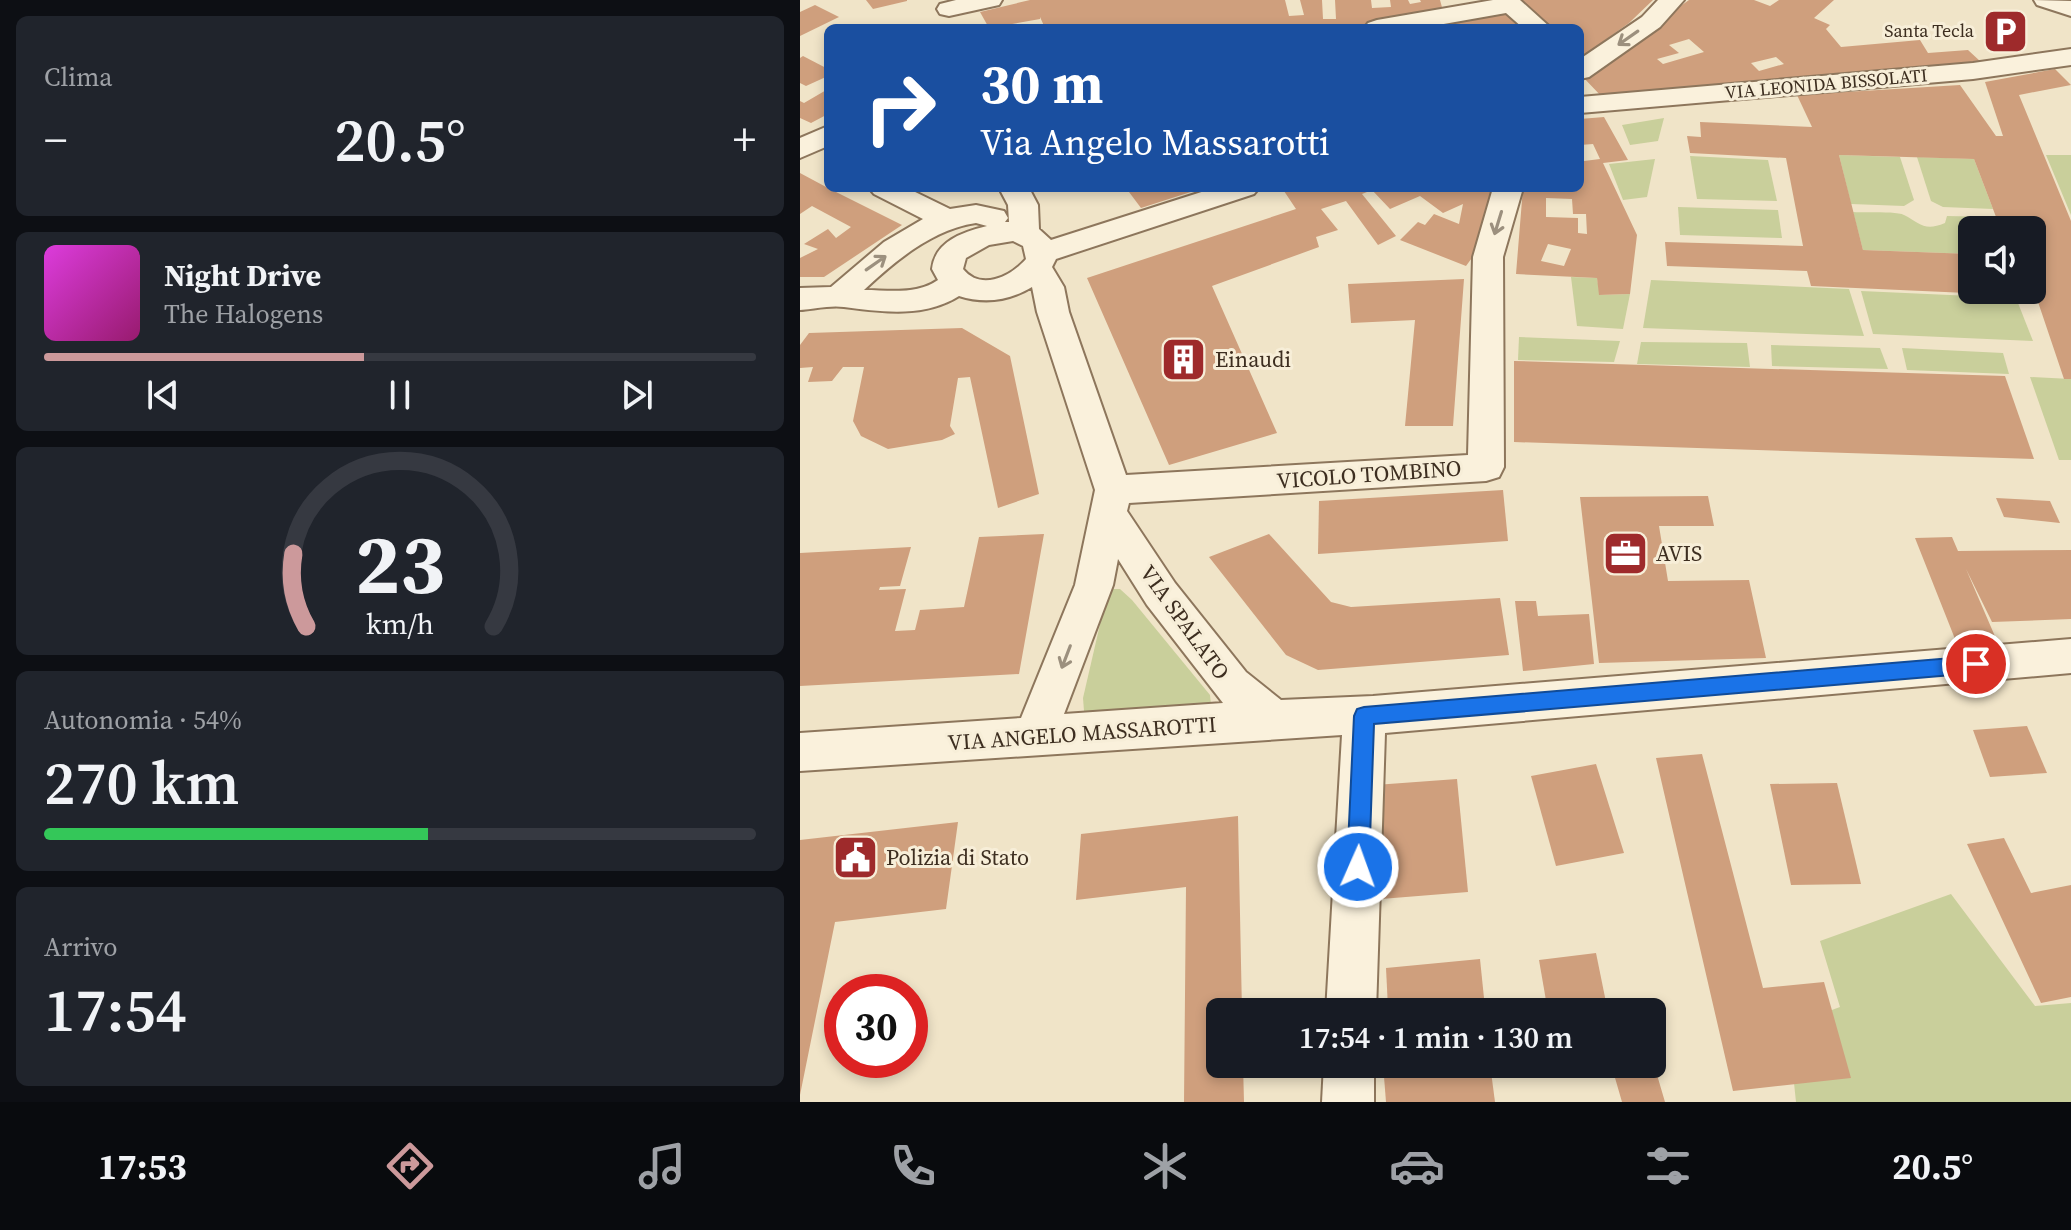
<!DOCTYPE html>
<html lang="it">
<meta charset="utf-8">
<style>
:root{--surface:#171b24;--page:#20242c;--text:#f1f3f6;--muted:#9ea1a6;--line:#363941;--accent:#cc999b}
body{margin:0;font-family:"Source Serif 4",serif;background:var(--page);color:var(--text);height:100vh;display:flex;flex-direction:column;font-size:30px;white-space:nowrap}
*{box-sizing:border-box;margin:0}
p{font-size:26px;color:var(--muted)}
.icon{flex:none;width:44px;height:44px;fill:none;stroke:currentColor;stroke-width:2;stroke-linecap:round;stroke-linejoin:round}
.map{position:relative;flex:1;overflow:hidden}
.panel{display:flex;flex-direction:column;gap:16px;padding:16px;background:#0d0f14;width:800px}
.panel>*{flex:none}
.top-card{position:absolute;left:24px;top:24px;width:760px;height:168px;border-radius:12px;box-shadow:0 4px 12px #0003;background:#1a4fa0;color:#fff;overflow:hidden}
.tools{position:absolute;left:1158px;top:216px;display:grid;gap:16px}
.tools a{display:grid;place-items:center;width:88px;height:88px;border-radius:12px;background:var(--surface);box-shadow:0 4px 12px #0003;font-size:40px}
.speed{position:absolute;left:24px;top:974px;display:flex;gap:16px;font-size:40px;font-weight:700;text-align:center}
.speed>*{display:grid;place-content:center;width:104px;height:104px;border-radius:50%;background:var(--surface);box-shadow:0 4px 12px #0003;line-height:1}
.speed .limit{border:12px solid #d22;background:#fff;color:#111}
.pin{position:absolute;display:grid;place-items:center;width:68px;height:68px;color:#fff;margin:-34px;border:4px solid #fff;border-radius:50%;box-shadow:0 2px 8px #0007}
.me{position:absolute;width:88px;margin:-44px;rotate:2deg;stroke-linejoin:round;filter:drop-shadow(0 0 6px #0008)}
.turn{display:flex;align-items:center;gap:28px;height:168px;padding:0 24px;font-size:36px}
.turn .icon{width:104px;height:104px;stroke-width:2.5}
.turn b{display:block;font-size:56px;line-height:68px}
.big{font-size:60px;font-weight:600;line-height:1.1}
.panel .card{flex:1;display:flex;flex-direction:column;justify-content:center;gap:12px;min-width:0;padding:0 28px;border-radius:12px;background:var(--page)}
.panel .dial{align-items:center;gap:0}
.dial svg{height:208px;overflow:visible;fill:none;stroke:var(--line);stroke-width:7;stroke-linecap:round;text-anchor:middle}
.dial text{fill:var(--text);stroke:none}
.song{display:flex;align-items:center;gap:24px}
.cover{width:96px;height:96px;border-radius:12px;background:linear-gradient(135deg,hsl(300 70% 55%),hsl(320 70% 35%))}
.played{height:8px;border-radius:4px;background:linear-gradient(90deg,var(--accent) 45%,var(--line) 45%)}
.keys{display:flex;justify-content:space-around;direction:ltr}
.heat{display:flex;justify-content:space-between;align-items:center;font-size:44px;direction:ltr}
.charge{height:12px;border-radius:6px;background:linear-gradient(90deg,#34c759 54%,var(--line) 0)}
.trip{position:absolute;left:406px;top:998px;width:460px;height:80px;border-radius:12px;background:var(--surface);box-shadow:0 4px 12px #0003;font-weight:600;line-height:80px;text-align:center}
.menu{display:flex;height:128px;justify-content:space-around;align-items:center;background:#090b0e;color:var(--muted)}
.menu .icon{width:56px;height:56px}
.menu .selected{color:var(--accent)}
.menu b{font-size:36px;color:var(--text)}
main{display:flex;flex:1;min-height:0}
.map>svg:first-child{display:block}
.green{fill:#c9cf9b}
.building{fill:#cf9f7d;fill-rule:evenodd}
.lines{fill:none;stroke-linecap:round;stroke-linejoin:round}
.minor-casing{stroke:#8d765c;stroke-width:4}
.minor{fill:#faf1dc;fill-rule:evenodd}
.oneway{stroke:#9c907e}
.route{fill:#1a73e8;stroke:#114b97;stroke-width:2}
.labels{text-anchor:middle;stroke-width:6;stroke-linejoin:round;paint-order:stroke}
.far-poi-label{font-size:18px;fill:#3d2e20;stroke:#f7eed8;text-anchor:end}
.far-street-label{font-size:18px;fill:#3d2e20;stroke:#f7eed8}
.poi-label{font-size:22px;fill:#3d2e20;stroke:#f7eed8;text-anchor:start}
.street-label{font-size:22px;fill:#3d2e20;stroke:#f7eed8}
</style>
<main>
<section class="panel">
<div class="card"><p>Clima</p>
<div class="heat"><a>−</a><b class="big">20.5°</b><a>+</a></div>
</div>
<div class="card">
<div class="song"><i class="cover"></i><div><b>Night Drive</b><p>The Halogens</p></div></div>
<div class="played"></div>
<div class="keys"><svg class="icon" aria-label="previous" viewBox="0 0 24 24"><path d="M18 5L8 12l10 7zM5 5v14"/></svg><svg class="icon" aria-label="pause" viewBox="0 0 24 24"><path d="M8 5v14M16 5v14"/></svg><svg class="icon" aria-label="next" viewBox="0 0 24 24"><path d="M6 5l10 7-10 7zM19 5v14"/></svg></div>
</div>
<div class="card dial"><svg viewBox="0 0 100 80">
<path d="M14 69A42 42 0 1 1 86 69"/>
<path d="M14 69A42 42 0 0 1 9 41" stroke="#cc999b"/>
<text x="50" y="56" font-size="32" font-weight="700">23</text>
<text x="50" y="72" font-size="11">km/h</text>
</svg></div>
<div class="card"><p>Autonomia · 54%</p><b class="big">270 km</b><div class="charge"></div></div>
<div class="card"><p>Arrivo</p><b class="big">17:54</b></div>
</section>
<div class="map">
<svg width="1271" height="1102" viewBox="0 0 1271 1102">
<rect width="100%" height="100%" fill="#f0e4c8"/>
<g class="green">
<polygon points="864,118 858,141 830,145 822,125"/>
<polygon points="1039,155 1100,157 1114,200 1104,206 1051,204"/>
<polygon points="1246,155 1271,155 1271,215"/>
<polygon points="890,156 968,160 977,201 897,199"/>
<polygon points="1117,157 1174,159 1193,209 1143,207 1131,201"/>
<polygon points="855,159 847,197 823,200 809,164"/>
<polygon points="878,207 978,210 982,238 880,235"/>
<path d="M1053,212C1064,213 1097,211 1104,215C1120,223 1124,232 1145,223L1147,216L1196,217L1201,230H1172V254L1063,250Z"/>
<polygon points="771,277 797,278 800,295 830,294 823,329 777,326"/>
<polygon points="851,280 1049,289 1064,336 843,328"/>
<polygon points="1061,291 1216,298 1233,341 1073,334"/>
<polygon points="719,337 820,341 814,362 718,360"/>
<polygon points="841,342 947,343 950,367 837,364"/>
<polygon points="971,345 1080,348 1088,369 972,366"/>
<polygon points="1102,348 1203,353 1209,374 1107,370"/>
<polygon points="1230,377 1271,379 1271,460 1259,460"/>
<polygon points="313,589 320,589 332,600 410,695 411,704 401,709 292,716 284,711 283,698 307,594"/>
<polygon points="1151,894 1235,1006 1271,1003 1271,1102 996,1102 988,1026 1040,1007 1020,941"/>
</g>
<g class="building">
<polygon points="66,0 107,0 107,1 73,9"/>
<polygon points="230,0 485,0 489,16 504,15 500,0 522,0 523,19 536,19 535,0 571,0 572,8 591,7 590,0 608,0 610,4 621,2 620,0 640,0 643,11 566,28 245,28 240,17 240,19 189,28 180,12"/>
<polygon points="706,0 853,0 829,23 780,58 780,28 740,28"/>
<path d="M889,0H954L970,6L979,0H1034L1014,18L1030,25L1026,29L1041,47L1120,40L1128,53L1168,50L1181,62L802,97L782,76ZM889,39L904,52L863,64L857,59L879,53L869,45ZM976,57L984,64L959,71L951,63Z"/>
<polygon points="15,5 39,17 0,36 0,12"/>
<polygon points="709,6 734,28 606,28"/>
<polygon points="3,56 28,69 28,76 6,86 0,83 0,58"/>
<path d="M1255,69L1271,85L1219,95L1271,221V379H1264L1236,296L1011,286L1007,271L867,266L865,242L1003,246L986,158L890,153L887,136L901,137L900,122L1012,127L997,95L1160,85L1196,136H1203L1185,82ZM1039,155L1174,159L1201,230H1232V290H1172V254L1063,250Z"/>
<polygon points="28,89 28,114 11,123 0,118 0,101 4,103"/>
<path d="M804,117L828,160L803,163L837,235L830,294L799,295L797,278L716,274L723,188H780V153L784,161L800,159L793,144L780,145V119ZM746,198L772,199L773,214H786L787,234L778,233V218L746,217ZM748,244L771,249L764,266L741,261Z"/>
<polygon points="0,173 28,188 102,225 24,277 0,277 0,258 18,249 4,244 28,229 36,238 51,227 12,206 0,214"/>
<polygon points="326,188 400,188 400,189 341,208"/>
<polygon points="482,188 701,188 680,247 666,266 600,240 618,222 625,225 634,214 659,224 663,204 643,213 620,196 590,209 572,190 562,194 596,236 578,245 546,201 521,209 538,230 516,237 519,247 412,286 477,433 369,465 287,278 496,209"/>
<polygon points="664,279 653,426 605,426 615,320 551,323 548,284"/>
<polygon points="162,328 210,356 239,494 198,508 170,377 158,378 150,426 155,434 142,440 88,449 61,436 53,421 64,367 43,367 32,381 8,382 13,367 0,368 0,345 9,333"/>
<polygon points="714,361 1205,376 1234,459 714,442"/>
<polygon points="703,490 708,541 518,554 519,501"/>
<polygon points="908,496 914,526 859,526 868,581 949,580 966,658 799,663 780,497"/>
<polygon points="1196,498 1250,501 1260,523 1204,517"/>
<polygon points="244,534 219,674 0,686 0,553 111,547 100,586 80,587 79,590 106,589 95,631 115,630 120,610 164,607 179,537"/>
<polygon points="469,534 531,602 551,607 700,598 709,655 518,670 486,655 409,557"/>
<polygon points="1152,537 1158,551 1271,550 1271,619 1192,622 1166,569 1197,641 1157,644 1115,538"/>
<polygon points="715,601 736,601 738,616 789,614 794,664 723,671"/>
<polygon points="1227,726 1247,773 1190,777 1173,730"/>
<polygon points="902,754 963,988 1024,982 1051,1078 933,1091 856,758"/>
<polygon points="796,764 824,853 756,866 731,776"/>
<polygon points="657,779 668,892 581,899 575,785"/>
<polygon points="1037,783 1061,884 991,885 970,784"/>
<polygon points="438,816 442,1012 420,1012 420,1064 443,1064 444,1102 384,1102 386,887 276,900 281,834"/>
<polygon points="158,822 146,909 35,922 0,1095 0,840"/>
<polygon points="1204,838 1231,893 1271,885 1271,997 1241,1003 1167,844"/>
<polygon points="796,953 808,1012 748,1012 739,960"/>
<polygon points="680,959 684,998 588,1008 586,968"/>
<polygon points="583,1064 690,1064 695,1102 586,1102"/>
<polygon points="811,1064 844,1064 845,1070 855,1068 865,1102 822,1102"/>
</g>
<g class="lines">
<defs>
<g id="minor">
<polygon points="156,0 202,0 199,5 149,16 140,14 137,9 140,4"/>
<polygon points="693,0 720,0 751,28 723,28 706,13 621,28 564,28 568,23 577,20"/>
<polygon points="858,0 884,0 860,27 789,77 780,79 780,59 842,17"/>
<polygon points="1234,0 1271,1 1271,16 1237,5"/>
<polygon points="1271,49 1271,65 1173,79 780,113 780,97 1173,63"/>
<polygon points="28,126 28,146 0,158 0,138"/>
<path d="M69,188H107L150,209L176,205L204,211L208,218L205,222H209L208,205L199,188H229L238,205L239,229L251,240L414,188H459L454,194L256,259L252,267L264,287L269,312L326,475L668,455L673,257L693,188H723L703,257L704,467L699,477L686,481L329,503L327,511L375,583L446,672L481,700L573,696L1271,639V673L585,733L576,1012H526L542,735L0,771V733L221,718L275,585L295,490L237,312L232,287C209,301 184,304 159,296C124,318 82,312 44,307C30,305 14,309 0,310V288L31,287L84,242L123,219L74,194ZM176,223L187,226C163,232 135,241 132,269L138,280C117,295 89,290 64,290C95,261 133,229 176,223ZM213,241L223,246L226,259C210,277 181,291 163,269L166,258L189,245ZM318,559L347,605L423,703L264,714L313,585Z"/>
<polygon points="524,1064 574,1064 574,1102 522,1102"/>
</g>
</defs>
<use href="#minor" class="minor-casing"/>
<use href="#minor" class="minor"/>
</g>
<defs><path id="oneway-shaft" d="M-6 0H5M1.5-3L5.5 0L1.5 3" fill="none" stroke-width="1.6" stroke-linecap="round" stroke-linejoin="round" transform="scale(2)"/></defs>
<g class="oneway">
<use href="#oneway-shaft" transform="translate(828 38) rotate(145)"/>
<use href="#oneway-shaft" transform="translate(698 223) rotate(107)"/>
<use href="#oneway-shaft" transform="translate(76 263) rotate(-35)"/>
<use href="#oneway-shaft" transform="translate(266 657) rotate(111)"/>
</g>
<polygon class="route" points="1176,656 1183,658 1186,664 1183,670 1176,673 574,724 569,867 566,874 558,878 550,874 547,867 554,716 557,709 564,707"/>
<defs>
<symbol id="parking-square" viewBox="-11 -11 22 22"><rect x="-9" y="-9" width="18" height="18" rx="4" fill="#9e2a2b" stroke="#f7eed8"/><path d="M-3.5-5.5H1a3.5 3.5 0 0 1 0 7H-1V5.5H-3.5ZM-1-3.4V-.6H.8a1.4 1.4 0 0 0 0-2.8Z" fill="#fff"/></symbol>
<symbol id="building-square" viewBox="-11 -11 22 22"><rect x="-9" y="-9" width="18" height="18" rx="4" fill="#9e2a2b" stroke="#f7eed8"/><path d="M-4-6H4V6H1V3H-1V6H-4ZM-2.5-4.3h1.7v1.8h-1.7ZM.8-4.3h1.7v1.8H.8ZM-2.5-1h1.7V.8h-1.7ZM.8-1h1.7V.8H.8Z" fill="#fff"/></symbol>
<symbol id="office-square" viewBox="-11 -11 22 22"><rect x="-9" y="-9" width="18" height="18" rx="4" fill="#9e2a2b" stroke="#f7eed8"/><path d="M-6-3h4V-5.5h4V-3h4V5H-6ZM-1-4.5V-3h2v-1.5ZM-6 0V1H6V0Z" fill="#fff"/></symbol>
<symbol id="civic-square" viewBox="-11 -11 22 22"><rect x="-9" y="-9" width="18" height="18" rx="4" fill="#9e2a2b" stroke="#f7eed8"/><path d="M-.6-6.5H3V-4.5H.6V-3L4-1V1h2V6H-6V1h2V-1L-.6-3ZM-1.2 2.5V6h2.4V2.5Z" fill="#fff"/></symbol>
</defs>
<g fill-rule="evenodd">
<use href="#parking-square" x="1180" y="6" width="51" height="51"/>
<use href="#building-square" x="358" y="334" width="51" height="51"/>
<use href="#office-square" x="800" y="528" width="51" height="51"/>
<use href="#civic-square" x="30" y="832" width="51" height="51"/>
</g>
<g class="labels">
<g class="far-poi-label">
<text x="1174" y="37">Santa Tecla</text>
</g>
<g class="far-street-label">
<text transform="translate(1026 84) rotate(-5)" y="6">VIA LEONIDA BISSOLATI</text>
</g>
<g class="poi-label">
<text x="415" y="367">Einaudi</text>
<text x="856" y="561">AVIS</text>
<text x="86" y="865">Polizia di Stato</text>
</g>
<g class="street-label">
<text transform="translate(569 474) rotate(-4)" y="8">VICOLO TOMBINO</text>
<text transform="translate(385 622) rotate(54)" y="8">VIA SPALATO</text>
<text transform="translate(282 733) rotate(-4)" y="8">VIA ANGELO MASSAROTTI</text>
</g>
</g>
</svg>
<div class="tools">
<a><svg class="icon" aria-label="sound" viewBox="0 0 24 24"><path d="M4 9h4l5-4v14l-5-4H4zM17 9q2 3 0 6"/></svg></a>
</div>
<div class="speed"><div class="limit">30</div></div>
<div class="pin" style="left:1176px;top:664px;background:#d93025"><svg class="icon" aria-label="arrive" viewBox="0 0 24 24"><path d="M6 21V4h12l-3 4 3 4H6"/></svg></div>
<svg class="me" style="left:558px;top:867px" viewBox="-20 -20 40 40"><circle r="17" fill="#1a73e8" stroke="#fff" stroke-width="3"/><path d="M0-11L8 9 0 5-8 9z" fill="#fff"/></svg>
<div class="trip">17:54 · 1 min · 130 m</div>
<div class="top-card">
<div class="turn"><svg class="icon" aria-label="right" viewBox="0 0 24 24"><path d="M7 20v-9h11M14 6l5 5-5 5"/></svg><div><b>30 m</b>Via Angelo Massarotti</div></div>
</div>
</div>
</main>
<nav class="menu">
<b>17:53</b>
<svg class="icon selected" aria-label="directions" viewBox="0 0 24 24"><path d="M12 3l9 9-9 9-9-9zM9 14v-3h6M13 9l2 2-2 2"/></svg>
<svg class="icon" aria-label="music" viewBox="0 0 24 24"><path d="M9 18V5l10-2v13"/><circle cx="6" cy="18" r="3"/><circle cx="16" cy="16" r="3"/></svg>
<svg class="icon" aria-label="phone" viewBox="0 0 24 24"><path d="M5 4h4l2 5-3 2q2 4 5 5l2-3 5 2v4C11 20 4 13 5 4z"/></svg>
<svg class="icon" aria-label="climate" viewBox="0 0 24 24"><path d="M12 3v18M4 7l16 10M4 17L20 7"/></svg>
<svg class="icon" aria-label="car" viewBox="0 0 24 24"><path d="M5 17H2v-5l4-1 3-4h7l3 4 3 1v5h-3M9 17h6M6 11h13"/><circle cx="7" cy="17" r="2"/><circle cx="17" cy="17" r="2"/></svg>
<svg class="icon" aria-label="filters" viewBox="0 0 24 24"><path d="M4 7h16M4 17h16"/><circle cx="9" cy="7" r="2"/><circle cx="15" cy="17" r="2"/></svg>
<b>20.5°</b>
</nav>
